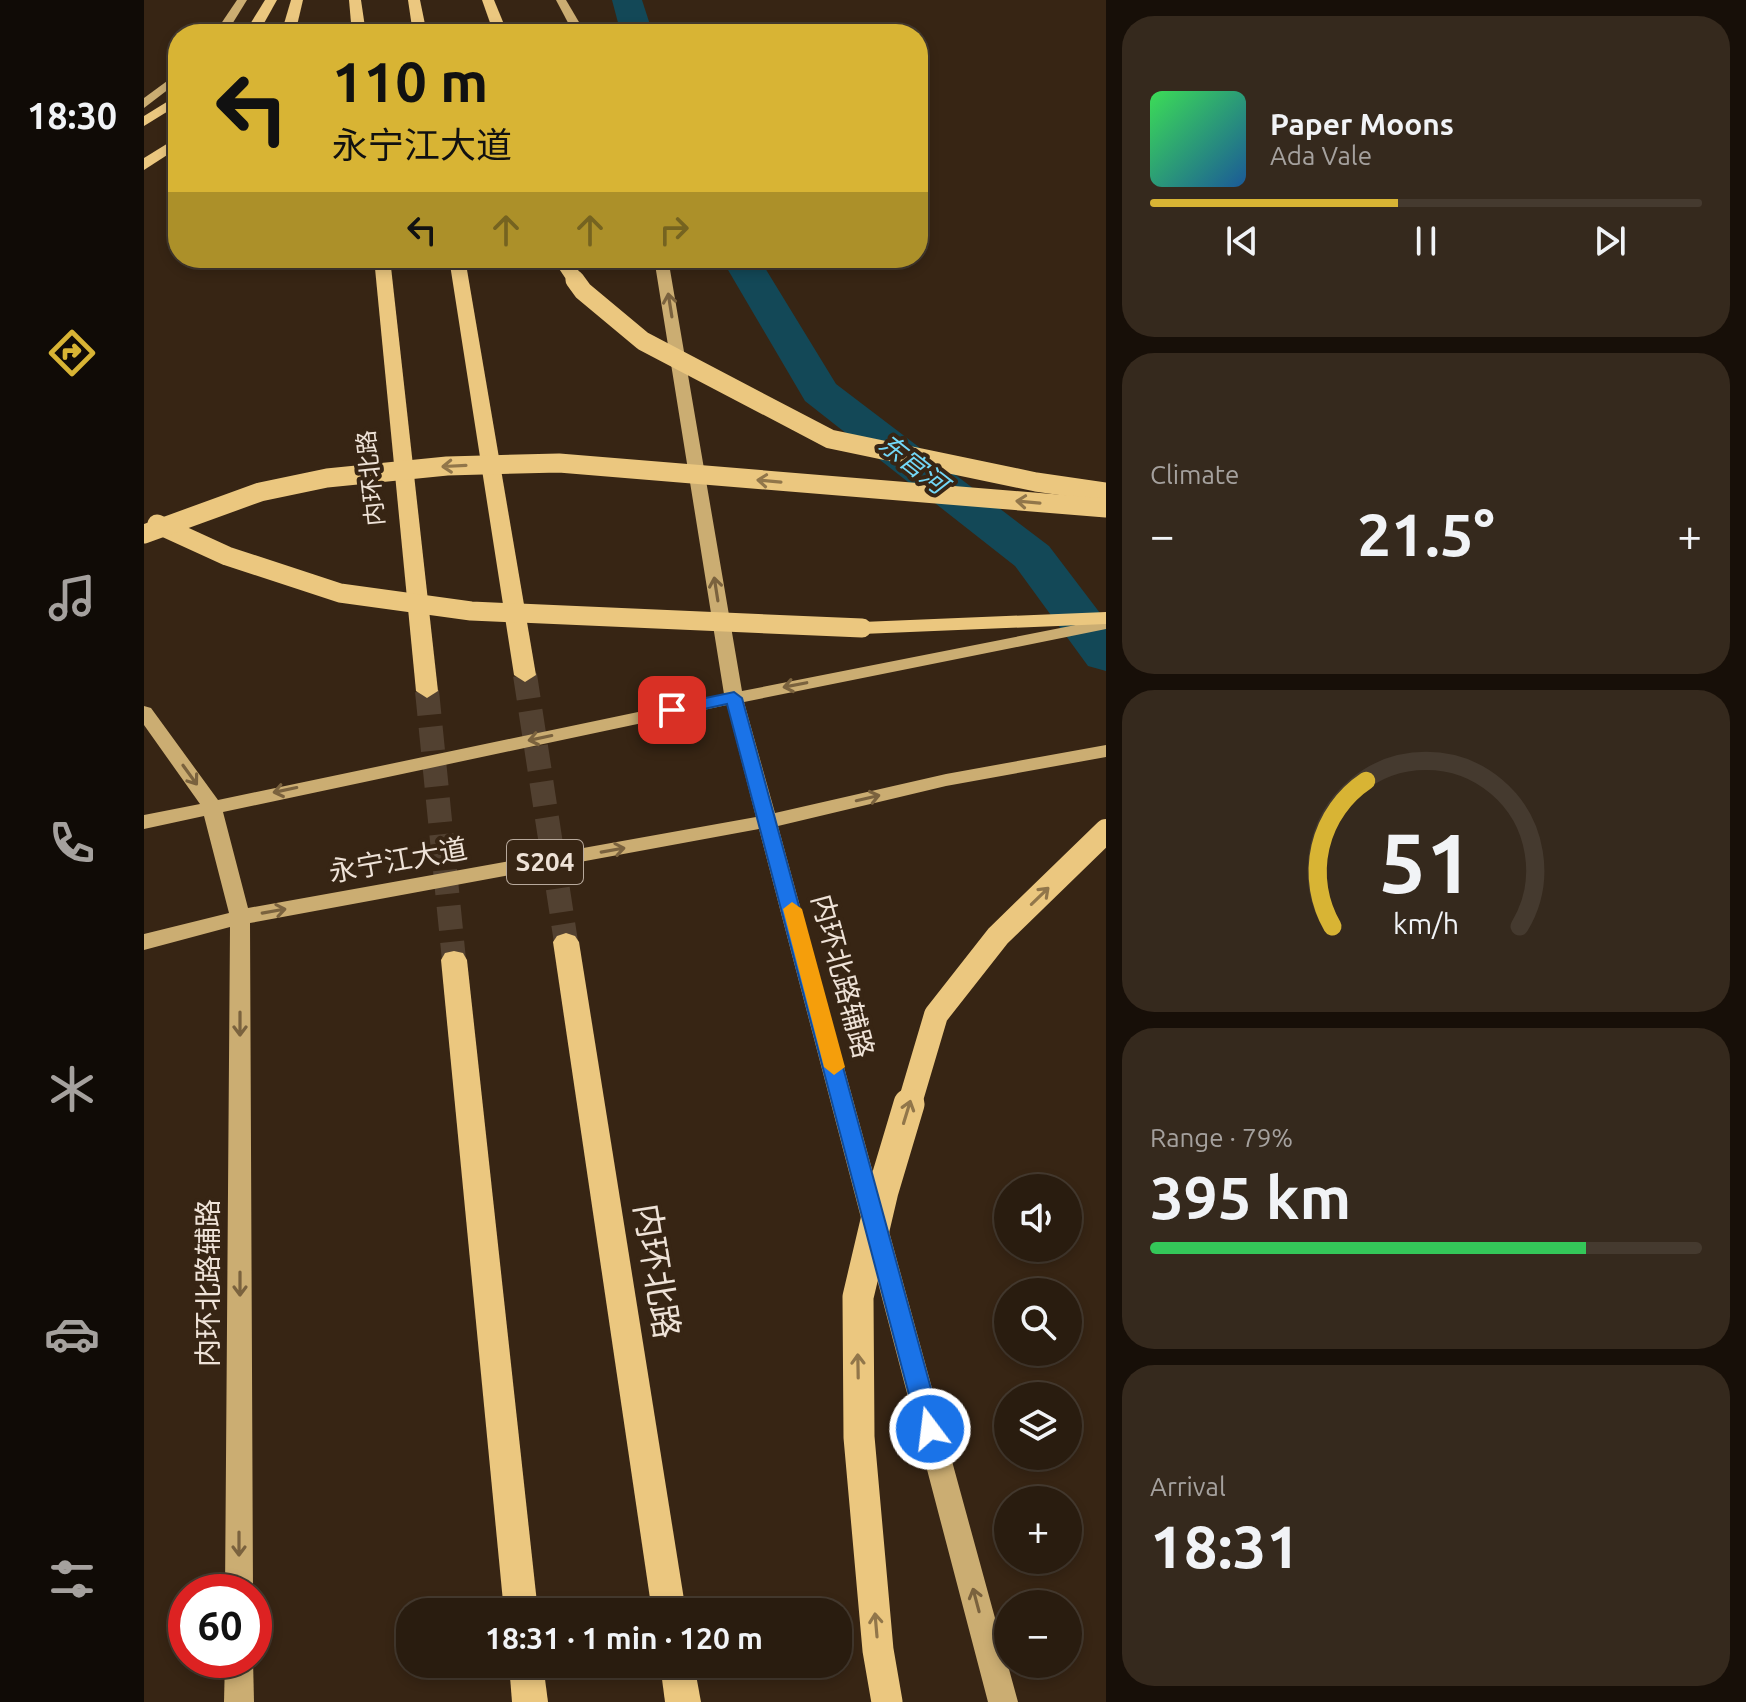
<!DOCTYPE html>
<meta charset="utf-8">
<style>
:root{--surface:#291c0f;--page:#35291d;--text:#f1f3f6;--muted:#a5a19e;--line:#453a2f;--accent:#d8b434}
body{margin:0;font-family:Ubuntu,"Noto Sans SC",sans-serif;background:var(--page);color:var(--text);height:100vh;display:flex;flex-direction:column;font-size:30px;white-space:nowrap}
*{box-sizing:border-box;margin:0}
p{font-size:26px;color:var(--muted)}
.icon{flex:none;width:44px;height:44px;fill:none;stroke:currentColor;stroke-width:2;stroke-linecap:round;stroke-linejoin:round}
.map{position:relative;flex:1;overflow:hidden}
.sheet{display:flex;flex-direction:column;gap:16px;padding:16px;background:#170f08;width:640px}
.sheet>*{flex:none}
.guide{position:absolute;left:24px;top:24px;width:760px;height:244px;border-radius:32px;box-shadow:0 4px 12px #0003,0 0 0 2px var(--line);background:#d8b434;color:#111;overflow:hidden}
.tools{position:absolute;left:850px;top:1174px;display:grid;gap:16px}
.tools a{display:grid;place-items:center;width:88px;height:88px;border-radius:50%;background:var(--surface);box-shadow:0 4px 12px #0003,0 0 0 2px var(--line);font-size:40px}
.speed{position:absolute;left:24px;top:1574px;display:flex;gap:16px;font-size:40px;font-weight:700;text-align:center}
.speed>*{display:grid;place-content:center;width:104px;height:104px;border-radius:50%;background:var(--surface);box-shadow:0 4px 12px #0003,0 0 0 2px var(--line);line-height:1}
.speed .limit{border:12px solid #d22;background:#fff;color:#111}
.pin{position:absolute;display:grid;place-items:center;width:68px;height:68px;color:#fff;margin:-34px;border-radius:16px;box-shadow:0 4px 12px #0006}
.me{position:absolute;width:88px;margin:-44px;rotate:345deg;stroke-linejoin:round;filter:drop-shadow(0 0 6px #0008)}
.turn{display:flex;align-items:center;gap:28px;height:168px;padding:0 32px;font-size:36px}
.turn .icon{width:104px;height:104px;stroke-width:2.5}
.turn b{display:block;font-size:56px;line-height:68px}
.lanes{display:flex;align-items:center;height:76px;padding:0 32px;background:#0003;justify-content:center;gap:40px;direction:ltr}
.lanes .off{opacity:.35}
.big{font-size:60px;font-weight:700;line-height:1.1}
.sheet .tile{flex:1;display:flex;flex-direction:column;justify-content:center;gap:12px;min-width:0;padding:0 28px;border-radius:32px;background:var(--page)}
.sheet .dial{align-items:center;gap:0}
.dial svg{height:208px;overflow:visible;fill:none;stroke:var(--line);stroke-width:7;stroke-linecap:round;text-anchor:middle}
.dial text{fill:var(--text);stroke:none}
.song{display:flex;align-items:center;gap:24px}
.cover{width:96px;height:96px;border-radius:12px;background:linear-gradient(135deg,hsl(130 70% 55%),hsl(210 70% 35%))}
.played{height:8px;border-radius:4px;background:linear-gradient(90deg,var(--accent) 45%,var(--line) 45%)}
.keys{display:flex;justify-content:space-around;direction:ltr}
.heat{display:flex;justify-content:space-between;align-items:center;font-size:44px;direction:ltr}
.charge{height:12px;border-radius:6px;background:linear-gradient(90deg,#34c759 79%,var(--line) 0)}
.trip{position:absolute;left:252px;top:1598px;width:456px;height:80px;border-radius:32px;background:var(--surface);box-shadow:0 4px 12px #0003,0 0 0 2px var(--line);font-weight:700;line-height:80px;text-align:center}
main{display:flex;flex:1;min-height:0}
.dock{display:flex;flex-direction:column;width:144px;justify-content:space-around;align-items:center;background:#100b06;color:var(--muted)}
.dock .icon{width:56px;height:56px}
.dock .current{color:var(--accent)}
.dock b{font-size:36px;color:var(--text)}
.map>svg:first-child{display:block}
.lines{fill:none;stroke-linecap:round;stroke-linejoin:round}
.canal{fill:#134857;fill-rule:evenodd}
.highway-tunnel{stroke:#524131;stroke-width:24;stroke-dasharray:24 12;stroke-linecap:butt}
.major{fill:#cbad72;fill-rule:evenodd}
.highway{fill:#ebc77f;fill-rule:evenodd}
.highway-bridge-far3{stroke:#ebc77f;stroke-width:15}
.highway-bridge-far2{stroke:#ebc77f;stroke-width:19}
.highway-bridge-far1{stroke:#ebc77f;stroke-width:24}
.highway-bridge{stroke:#ebc77f;stroke-width:31}
.oneway{stroke:#7a623e}
.oneway2{stroke:#91764a}
.route{fill:#1a73e8;stroke:#114b97;stroke-width:2}
.slow{fill:#f59e0b}
.labels{text-anchor:middle;stroke-width:8;stroke-linejoin:round;paint-order:stroke}
.far-street-label{font-size:24px;fill:#eee2d7;stroke:#372514}
.far-water-label{font-size:26px;font-style:italic;fill:#73d7f6;stroke:#372514}
.shield{fill:#372514;stroke:#b7a99c;stroke-width:2}
.shield-label{font-size:26px;font-weight:bold;fill:#eee2d7}
.street-label{font-size:28px;fill:#eee2d7;stroke:#372514}
.near-street-label{font-size:34px;fill:#eee2d7;stroke:#372514}
</style>
<main>
<nav class="dock">
<b>18:30</b>
<svg class="icon current" aria-label="directions" viewBox="0 0 24 24"><path d="M12 3l9 9-9 9-9-9zM9 14v-3h6M13 9l2 2-2 2"/></svg>
<svg class="icon" aria-label="music" viewBox="0 0 24 24"><path d="M9 18V5l10-2v13"/><circle cx="6" cy="18" r="3"/><circle cx="16" cy="16" r="3"/></svg>
<svg class="icon" aria-label="phone" viewBox="0 0 24 24"><path d="M5 4h4l2 5-3 2q2 4 5 5l2-3 5 2v4C11 20 4 13 5 4z"/></svg>
<svg class="icon" aria-label="climate" viewBox="0 0 24 24"><path d="M12 3v18M4 7l16 10M4 17L20 7"/></svg>
<svg class="icon" aria-label="car" viewBox="0 0 24 24"><path d="M5 17H2v-5l4-1 3-4h7l3 4 3 1v5h-3M9 17h6M6 11h13"/><circle cx="7" cy="17" r="2"/><circle cx="17" cy="17" r="2"/></svg>
<svg class="icon" aria-label="filters" viewBox="0 0 24 24"><path d="M4 7h16M4 17h16"/><circle cx="9" cy="7" r="2"/><circle cx="15" cy="17" r="2"/></svg>
</nav>
<div class="map">
<svg width="962" height="1702" viewBox="0 0 962 1702">
<rect width="100%" height="100%" fill="#372514"/>
<g class="lines">
<g class="canal">
<polygon points="468,0 498,0 509,34 477,34"/>
<polygon points="577,258 615,258 692,384 905,546 962,621 962,671 944,666 871,566 661,401"/>
</g>
<g class="highway-tunnel">
<polyline points="381,675 422,942"/>
<polyline points="283,691 310,960"/>
</g>
<g class="major">
<polygon points="93,0 103,0 82,34 70,34"/>
<polygon points="412,0 422,0 442,34 430,34"/>
<polygon points="34,73 34,82 0,108 0,98"/>
<path d="M510,258H524L598,691L962,619V629L600,702L631,813L802,774L962,745V757L802,786L634,826L874,1702H844L615,829L106,923L109,1592H81L86,927L0,950V934L85,913L60,816L0,829V815L56,804L0,725V706L7,708L74,800L580,694ZM583,705L612,817L104,908L79,812Z"/>
<polygon points="81,1660 109,1660 110,1702 80,1702"/>
</g>
<g class="highway">
<polygon points="121,0 133,0 114,34 100,34"/>
<polygon points="147,0 159,0 151,34 137,34"/>
<polygon points="205,0 217,0 222,34 208,34"/>
<polygon points="264,0 276,0 283,34 269,34"/>
<polygon points="338,0 350,0 364,34 350,34"/>
<polygon points="34,95 34,105 0,126 0,116"/>
<polygon points="34,137 34,148 0,170 0,158"/>
<polygon points="230,258 246,258 294,691 283,698 272,691"/>
<polygon points="305,258 321,258 392,675 381,682 370,675"/>
<polygon points="962,612 962,624 718,634 707,628 718,622"/>
<polygon points="422,933 431,936 435,942 542,1612 508,1612 409,942 413,936"/>
<polygon points="310,951 319,953 323,960 394,1612 360,1612 297,960 301,953"/>
<polygon points="365,1664 399,1664 404,1702 368,1702"/>
<polygon points="516,1664 550,1664 557,1702 521,1702"/>
</g>
<polyline class="highway-bridge-far3" points="417,258 433,282"/>
<g class="highway-bridge-far2">
<polyline points="431,280 439,291 499,341 686,439 892,482 962,492"/>
<polyline points="13,524 83,556 196,593 327,611 718,628"/>
<polyline points="0,534 116,492 183,478 303,466 415,463 962,508"/>
</g>
<polyline class="highway-bridge-far1" points="765,1106 792,1015 854,936 962,831"/>
<polyline class="highway-bridge" points="743,1702 734,1650 715,1437 714,1297 739,1191 765,1104"/>
</g>
<defs><path id="oneway-shaft" d="M-6 0H5M1.5-3L5.5 0L1.5 3" fill="none" stroke-width="1.6" stroke-linecap="round" stroke-linejoin="round" transform="scale(2)"/></defs>
<g class="oneway">
<use href="#oneway-shaft" transform="translate(526 305) rotate(-99)"/>
<use href="#oneway-shaft" transform="translate(572 589) rotate(-99)"/>
<use href="#oneway-shaft" transform="translate(651 685) rotate(169)"/>
<use href="#oneway-shaft" transform="translate(396 738) rotate(168)"/>
<use href="#oneway-shaft" transform="translate(46 775) rotate(54)"/>
<use href="#oneway-shaft" transform="translate(141 790) rotate(168)"/>
<use href="#oneway-shaft" transform="translate(724 798) rotate(-13)"/>
<use href="#oneway-shaft" transform="translate(469 850) rotate(-10)"/>
<use href="#oneway-shaft" transform="translate(130 911) rotate(-10)"/>
<use href="#oneway-shaft" transform="translate(96 1024) rotate(90)"/>
<use href="#oneway-shaft" transform="translate(96 1284) rotate(90)"/>
<use href="#oneway-shaft" transform="translate(95 1544) rotate(90)"/>
<use href="#oneway-shaft" transform="translate(832 1600) rotate(-105)"/>
</g>
<g class="oneway2">
<use href="#oneway-shaft" transform="translate(310 466) rotate(177)"/>
<use href="#oneway-shaft" transform="translate(625 481) rotate(-175)"/>
<use href="#oneway-shaft" transform="translate(884 502) rotate(-175)"/>
<use href="#oneway-shaft" transform="translate(896 896) rotate(-44)"/>
<use href="#oneway-shaft" transform="translate(763 1112) rotate(-73)"/>
<use href="#oneway-shaft" transform="translate(714 1366) rotate(-91)"/>
<use href="#oneway-shaft" transform="translate(732 1625) rotate(-95)"/>
</g>
<polygon class="route" points="590,692 598,698 798,1429 795,1437 786,1440 778,1437 774,1429 583,704 528,716 520,710 528,705"/>
<polygon class="slow" points="648,902 658,909 701,1067 690,1075 680,1067 639,909"/>
<g class="labels">
<g class="far-street-label">
<text transform="translate(227 478) rotate(-96)" y="8">内环北路</text>
</g>
<g class="far-water-label">
<text transform="translate(769 464) rotate(38)" y="9">东官河</text>
</g>
<rect class="shield" x="363" y="840" width="76" height="44" rx="6"/>
<g class="shield-label">
<text x="401" y="871">S204</text>
</g>
<g class="street-label">
<text transform="translate(254 860) rotate(-10)" y="10">永宁江大道</text>
<text transform="translate(699 976) rotate(75)" y="10">内环北路辅路</text>
<text transform="translate(64 1283) rotate(-90)" y="10">内环北路辅路</text>
</g>
<g class="near-street-label">
<text transform="translate(513 1271) rotate(81)" y="12">内环北路</text>
</g>
</g>
</svg>
<div class="tools">
<a><svg class="icon" aria-label="sound" viewBox="0 0 24 24"><path d="M4 9h4l5-4v14l-5-4H4zM17 9q2 3 0 6"/></svg></a>
<a><svg class="icon" aria-label="search" viewBox="0 0 24 24"><circle cx="10" cy="10" r="6"/><path d="M15 15l6 6"/></svg></a>
<a><svg class="icon" aria-label="layers" viewBox="0 0 24 24"><path d="M12 4l9 5-9 5-9-5zM3 14l9 5 9-5"/></svg></a>
<a>+</a>
<a>−</a>
</div>
<div class="speed"><div class="limit">60</div></div>
<div class="pin" style="left:528px;top:710px;background:#d93025"><svg class="icon" aria-label="arrive" viewBox="0 0 24 24"><path d="M6 21V4h12l-3 4 3 4H6"/></svg></div>
<svg class="me" style="left:786px;top:1429px" viewBox="-20 -20 40 40"><circle r="17" fill="#1a73e8" stroke="#fff" stroke-width="3"/><path d="M0-11L8 9 0 5-8 9z" fill="#fff"/></svg>
<div class="trip">18:31 · 1 min · 120 m</div>
<div class="guide">
<div class="turn"><svg class="icon" aria-label="left" viewBox="0 0 24 24"><path d="M17 20v-9H6M10 6l-5 5 5 5"/></svg><div><b>110 m</b>永宁江大道</div></div>
<div class="lanes"><svg class="icon" aria-label="left" viewBox="0 0 24 24"><path d="M17 20v-9H6M10 6l-5 5 5 5"/></svg><svg class="icon off" aria-label="ahead" viewBox="0 0 24 24"><path d="M12 20V5M6 11l6-6 6 6"/></svg><svg class="icon off" aria-label="ahead" viewBox="0 0 24 24"><path d="M12 20V5M6 11l6-6 6 6"/></svg><svg class="icon off" aria-label="right" viewBox="0 0 24 24"><path d="M7 20v-9h11M14 6l5 5-5 5"/></svg></div>
</div>
</div>
<section class="sheet">
<div class="tile">
<div class="song"><i class="cover"></i><div><b>Paper Moons</b><p>Ada Vale</p></div></div>
<div class="played"></div>
<div class="keys"><svg class="icon" aria-label="previous" viewBox="0 0 24 24"><path d="M18 5L8 12l10 7zM5 5v14"/></svg><svg class="icon" aria-label="pause" viewBox="0 0 24 24"><path d="M8 5v14M16 5v14"/></svg><svg class="icon" aria-label="next" viewBox="0 0 24 24"><path d="M6 5l10 7-10 7zM19 5v14"/></svg></div>
</div>
<div class="tile"><p>Climate</p>
<div class="heat"><a>−</a><b class="big">21.5°</b><a>+</a></div>
</div>
<div class="tile dial"><svg viewBox="0 0 100 80">
<path d="M14 69A42 42 0 1 1 86 69"/>
<path d="M14 69A42 42 0 0 1 27 13" stroke="#d8b434"/>
<text x="50" y="56" font-size="32" font-weight="700">51</text>
<text x="50" y="72" font-size="11">km/h</text>
</svg></div>
<div class="tile"><p>Range · 79%</p><b class="big">395 km</b><div class="charge"></div></div>
<div class="tile"><p>Arrival</p><b class="big">18:31</b></div>
</section>
</main>
